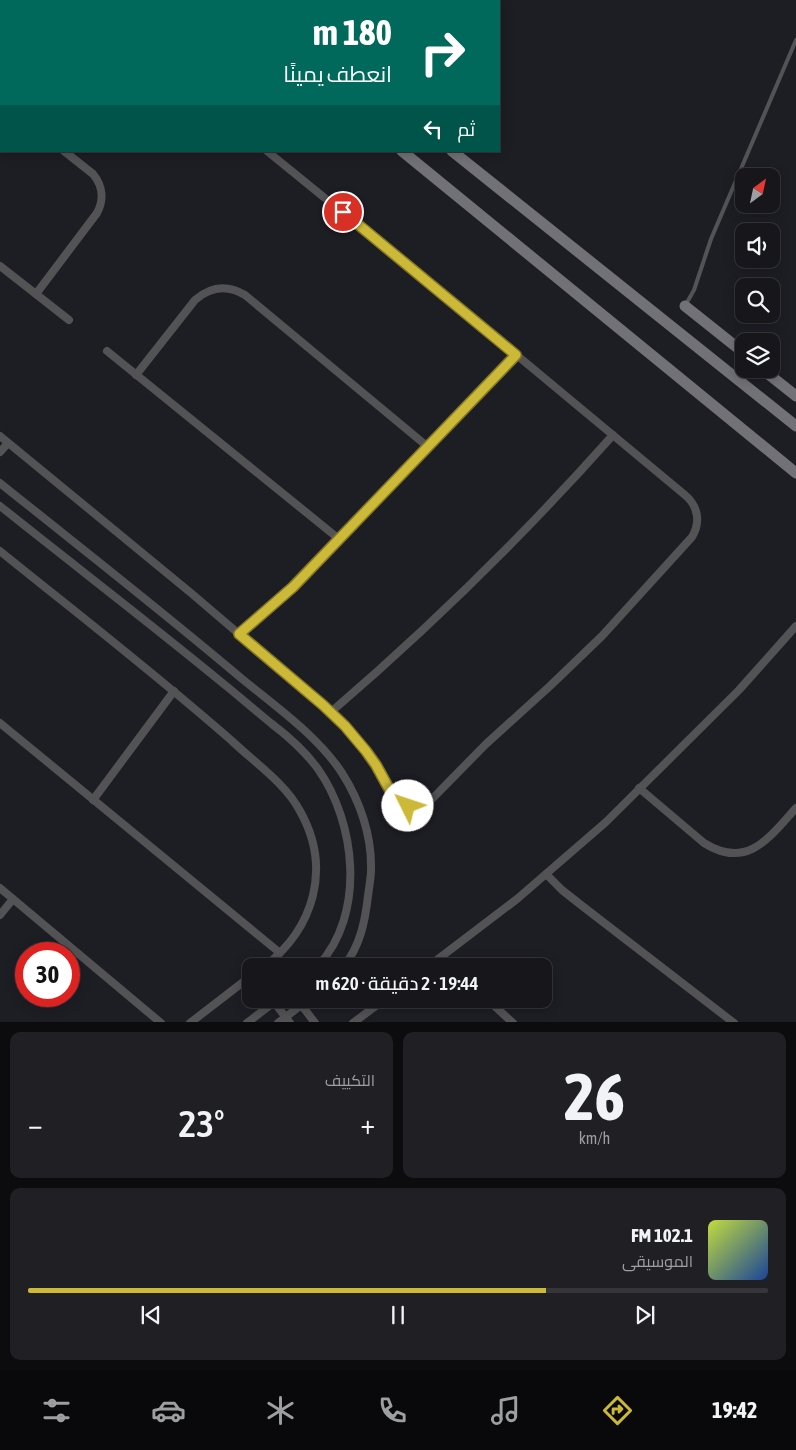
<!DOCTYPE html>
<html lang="ar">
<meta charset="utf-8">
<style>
:root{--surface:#16161b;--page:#1f1f24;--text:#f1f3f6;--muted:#9e9fa3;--line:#35353a;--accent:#cdb938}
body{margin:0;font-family:"Asap Condensed",Cairo,sans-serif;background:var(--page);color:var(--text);direction:rtl;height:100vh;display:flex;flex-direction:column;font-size:19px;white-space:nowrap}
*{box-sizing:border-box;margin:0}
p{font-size:16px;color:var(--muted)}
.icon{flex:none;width:28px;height:28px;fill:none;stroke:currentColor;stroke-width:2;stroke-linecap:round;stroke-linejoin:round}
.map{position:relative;height:1022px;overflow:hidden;direction:ltr}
.details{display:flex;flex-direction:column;gap:10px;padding:10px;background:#0c0c0f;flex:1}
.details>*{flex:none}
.hud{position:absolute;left:0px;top:0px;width:500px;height:152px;box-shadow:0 2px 12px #0003,0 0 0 1px var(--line);direction:rtl;background:#00695c;color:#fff;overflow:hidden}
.needle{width:32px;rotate:33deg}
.tools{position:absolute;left:735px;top:168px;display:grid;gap:10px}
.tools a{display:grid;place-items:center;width:45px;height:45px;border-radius:10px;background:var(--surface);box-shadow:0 2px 12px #0003,0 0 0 1px var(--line);font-size:25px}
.speed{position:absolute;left:15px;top:942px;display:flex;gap:10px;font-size:25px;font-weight:700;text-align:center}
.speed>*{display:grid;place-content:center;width:65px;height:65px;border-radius:50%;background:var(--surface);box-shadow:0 2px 12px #0003,0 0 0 1px var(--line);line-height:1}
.speed .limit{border:8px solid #d22;background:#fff;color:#111}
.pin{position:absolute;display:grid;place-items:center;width:42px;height:42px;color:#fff;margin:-21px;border:2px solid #fff;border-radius:50%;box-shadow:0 1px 5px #0007}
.me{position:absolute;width:55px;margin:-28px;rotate:311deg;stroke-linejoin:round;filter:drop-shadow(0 0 4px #0008)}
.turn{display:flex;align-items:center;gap:18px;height:105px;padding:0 25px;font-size:22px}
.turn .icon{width:65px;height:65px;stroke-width:2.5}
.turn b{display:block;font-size:35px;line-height:42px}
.then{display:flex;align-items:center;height:48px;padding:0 25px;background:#0003;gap:10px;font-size:19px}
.big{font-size:38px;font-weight:600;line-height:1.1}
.details .widget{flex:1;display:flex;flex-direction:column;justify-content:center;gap:8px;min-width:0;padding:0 18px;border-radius:10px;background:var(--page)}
.details .dial{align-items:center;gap:0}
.dial b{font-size:65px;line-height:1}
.song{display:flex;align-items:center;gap:15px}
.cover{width:60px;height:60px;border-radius:8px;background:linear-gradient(135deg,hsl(70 70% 55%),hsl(220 70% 35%))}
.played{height:5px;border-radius:2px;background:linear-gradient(90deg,var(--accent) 70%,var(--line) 70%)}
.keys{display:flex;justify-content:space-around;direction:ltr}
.heat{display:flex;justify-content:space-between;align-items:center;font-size:28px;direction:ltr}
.details .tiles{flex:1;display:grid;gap:10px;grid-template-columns:1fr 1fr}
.widget:last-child{grid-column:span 2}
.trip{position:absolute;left:242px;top:958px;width:310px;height:50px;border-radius:10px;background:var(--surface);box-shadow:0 2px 12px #0003,0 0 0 1px var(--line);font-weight:600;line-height:50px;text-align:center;direction:rtl}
.dock{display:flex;height:80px;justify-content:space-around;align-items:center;background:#09090b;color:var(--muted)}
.dock .icon{width:35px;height:35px}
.dock .active{color:var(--accent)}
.dock b{font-size:22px;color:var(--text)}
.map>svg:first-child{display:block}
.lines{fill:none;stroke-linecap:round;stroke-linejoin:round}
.lane{stroke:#535356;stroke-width:4}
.street{stroke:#535356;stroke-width:8}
.secondary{stroke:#717176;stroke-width:11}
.route-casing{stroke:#857824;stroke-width:12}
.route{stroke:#cdb938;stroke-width:9}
</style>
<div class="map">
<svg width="796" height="1023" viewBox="0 0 796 1023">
<rect width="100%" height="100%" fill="#1d1d24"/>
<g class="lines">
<polyline class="lane" points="685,306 694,290 711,239 796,40"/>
<g class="street">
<polyline points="77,0 79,1"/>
<polyline points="0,102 1,103"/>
<polyline points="0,266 69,320"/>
<path d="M36,294L97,213C104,200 103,186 93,174L64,151"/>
<polyline points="107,351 339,539"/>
<path d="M136,375L195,300C211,286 228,285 245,295L428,447"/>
<path d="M0,436L191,593L334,715L366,751L396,800L404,805L413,807L423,805L431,800L486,744L550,686L602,636L692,537C701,522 698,506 685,495L460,308L267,151"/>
<polyline points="0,452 8,443"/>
<path d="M0,483C81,548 162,611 241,678C275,706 318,736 342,773C360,801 372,836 371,870C371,878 369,887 368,896C365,922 360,946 344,966"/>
<path d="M0,506C75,566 151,624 225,685C241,698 256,711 272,724C289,737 305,751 318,769C356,823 366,914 318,966"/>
<path d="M0,551C78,614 157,675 232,741C255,763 285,783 300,811C332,868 314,928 265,966"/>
<polyline points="239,634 293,587 516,355"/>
<path d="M331,712C431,626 525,534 613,435"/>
<polyline points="0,723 280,953"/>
<path d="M639,788L704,843C747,870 769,838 796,808"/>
<polyline points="93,800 174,691"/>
<polyline points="546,874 562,890 581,905 734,1023"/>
<polyline points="0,888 161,1023"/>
<polyline points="0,915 13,899"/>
<polyline points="440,958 449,966"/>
<polyline points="429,966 517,899 606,822 739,690 796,626"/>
<polyline points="297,999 315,1023"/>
<polyline points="487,999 513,1023"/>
<polyline points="274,1002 290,1023"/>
<polyline points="190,1023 251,976"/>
<polyline points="247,1023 278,999"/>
<polyline points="278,1023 309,999"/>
<polyline points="353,1023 385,999"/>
</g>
<g class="secondary">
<polyline points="213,0 215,1"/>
<polyline points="265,0 266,1"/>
<polyline points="402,151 796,473"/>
<polyline points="452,151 796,426"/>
<polyline points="685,306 744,353"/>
<polyline points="762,369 796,396"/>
</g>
</g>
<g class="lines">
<defs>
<polyline id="route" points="343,212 516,355 293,587 239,634 323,705 345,726 366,751 376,765 393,796 400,803 408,806"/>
</defs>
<use href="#route" class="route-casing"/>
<use href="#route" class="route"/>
</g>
</svg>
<div class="tools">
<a><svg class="needle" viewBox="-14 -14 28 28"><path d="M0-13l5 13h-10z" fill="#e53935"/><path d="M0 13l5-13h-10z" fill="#9e9fa3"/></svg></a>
<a><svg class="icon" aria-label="sound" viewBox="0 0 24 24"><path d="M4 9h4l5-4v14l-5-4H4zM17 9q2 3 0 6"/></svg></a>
<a><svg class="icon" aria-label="search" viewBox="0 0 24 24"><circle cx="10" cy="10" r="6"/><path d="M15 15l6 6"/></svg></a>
<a><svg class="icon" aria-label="layers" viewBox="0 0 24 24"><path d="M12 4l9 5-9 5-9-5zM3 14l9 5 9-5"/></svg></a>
</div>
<div class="speed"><div class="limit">30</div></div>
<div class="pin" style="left:343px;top:212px;background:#d93025"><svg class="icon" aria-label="arrive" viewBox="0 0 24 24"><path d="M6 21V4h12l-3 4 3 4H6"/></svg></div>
<svg class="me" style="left:408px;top:806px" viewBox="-20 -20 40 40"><circle r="19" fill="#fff"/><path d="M0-13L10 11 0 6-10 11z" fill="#cdb938"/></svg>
<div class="trip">19:44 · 2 دقيقة · 620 m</div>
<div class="hud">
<div class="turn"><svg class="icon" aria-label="right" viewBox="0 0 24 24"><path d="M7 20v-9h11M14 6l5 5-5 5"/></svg><div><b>180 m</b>انعطف يمينًا</div></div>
<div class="then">ثم<svg class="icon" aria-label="left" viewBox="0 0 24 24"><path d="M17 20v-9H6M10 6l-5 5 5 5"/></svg></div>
</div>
</div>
<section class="details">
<div class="tiles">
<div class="widget dial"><b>26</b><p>km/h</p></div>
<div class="widget"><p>التكييف</p>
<div class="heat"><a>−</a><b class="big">23°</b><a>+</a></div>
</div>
<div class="widget">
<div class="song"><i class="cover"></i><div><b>102.1 FM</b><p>الموسيقى</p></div></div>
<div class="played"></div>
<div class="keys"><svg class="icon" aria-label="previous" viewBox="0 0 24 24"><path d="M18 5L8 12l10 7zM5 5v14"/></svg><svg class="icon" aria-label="pause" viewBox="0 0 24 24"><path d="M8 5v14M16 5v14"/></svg><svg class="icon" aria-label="next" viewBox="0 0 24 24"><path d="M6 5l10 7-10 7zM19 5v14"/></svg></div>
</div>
</div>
</section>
<nav class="dock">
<b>19:42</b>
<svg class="icon active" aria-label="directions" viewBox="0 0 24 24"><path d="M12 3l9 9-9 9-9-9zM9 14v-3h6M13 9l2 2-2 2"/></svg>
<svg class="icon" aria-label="music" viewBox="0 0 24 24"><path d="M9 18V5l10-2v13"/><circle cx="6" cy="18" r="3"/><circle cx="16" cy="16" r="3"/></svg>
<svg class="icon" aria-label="phone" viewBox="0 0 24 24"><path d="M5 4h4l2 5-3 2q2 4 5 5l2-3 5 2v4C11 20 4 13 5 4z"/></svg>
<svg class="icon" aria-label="climate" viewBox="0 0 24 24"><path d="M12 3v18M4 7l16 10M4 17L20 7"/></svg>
<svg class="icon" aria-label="car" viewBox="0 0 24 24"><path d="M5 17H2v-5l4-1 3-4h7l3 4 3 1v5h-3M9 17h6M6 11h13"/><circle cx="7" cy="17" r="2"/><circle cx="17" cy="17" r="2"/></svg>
<svg class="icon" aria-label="filters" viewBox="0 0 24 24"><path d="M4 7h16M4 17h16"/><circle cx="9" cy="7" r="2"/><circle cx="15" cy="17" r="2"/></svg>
</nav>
